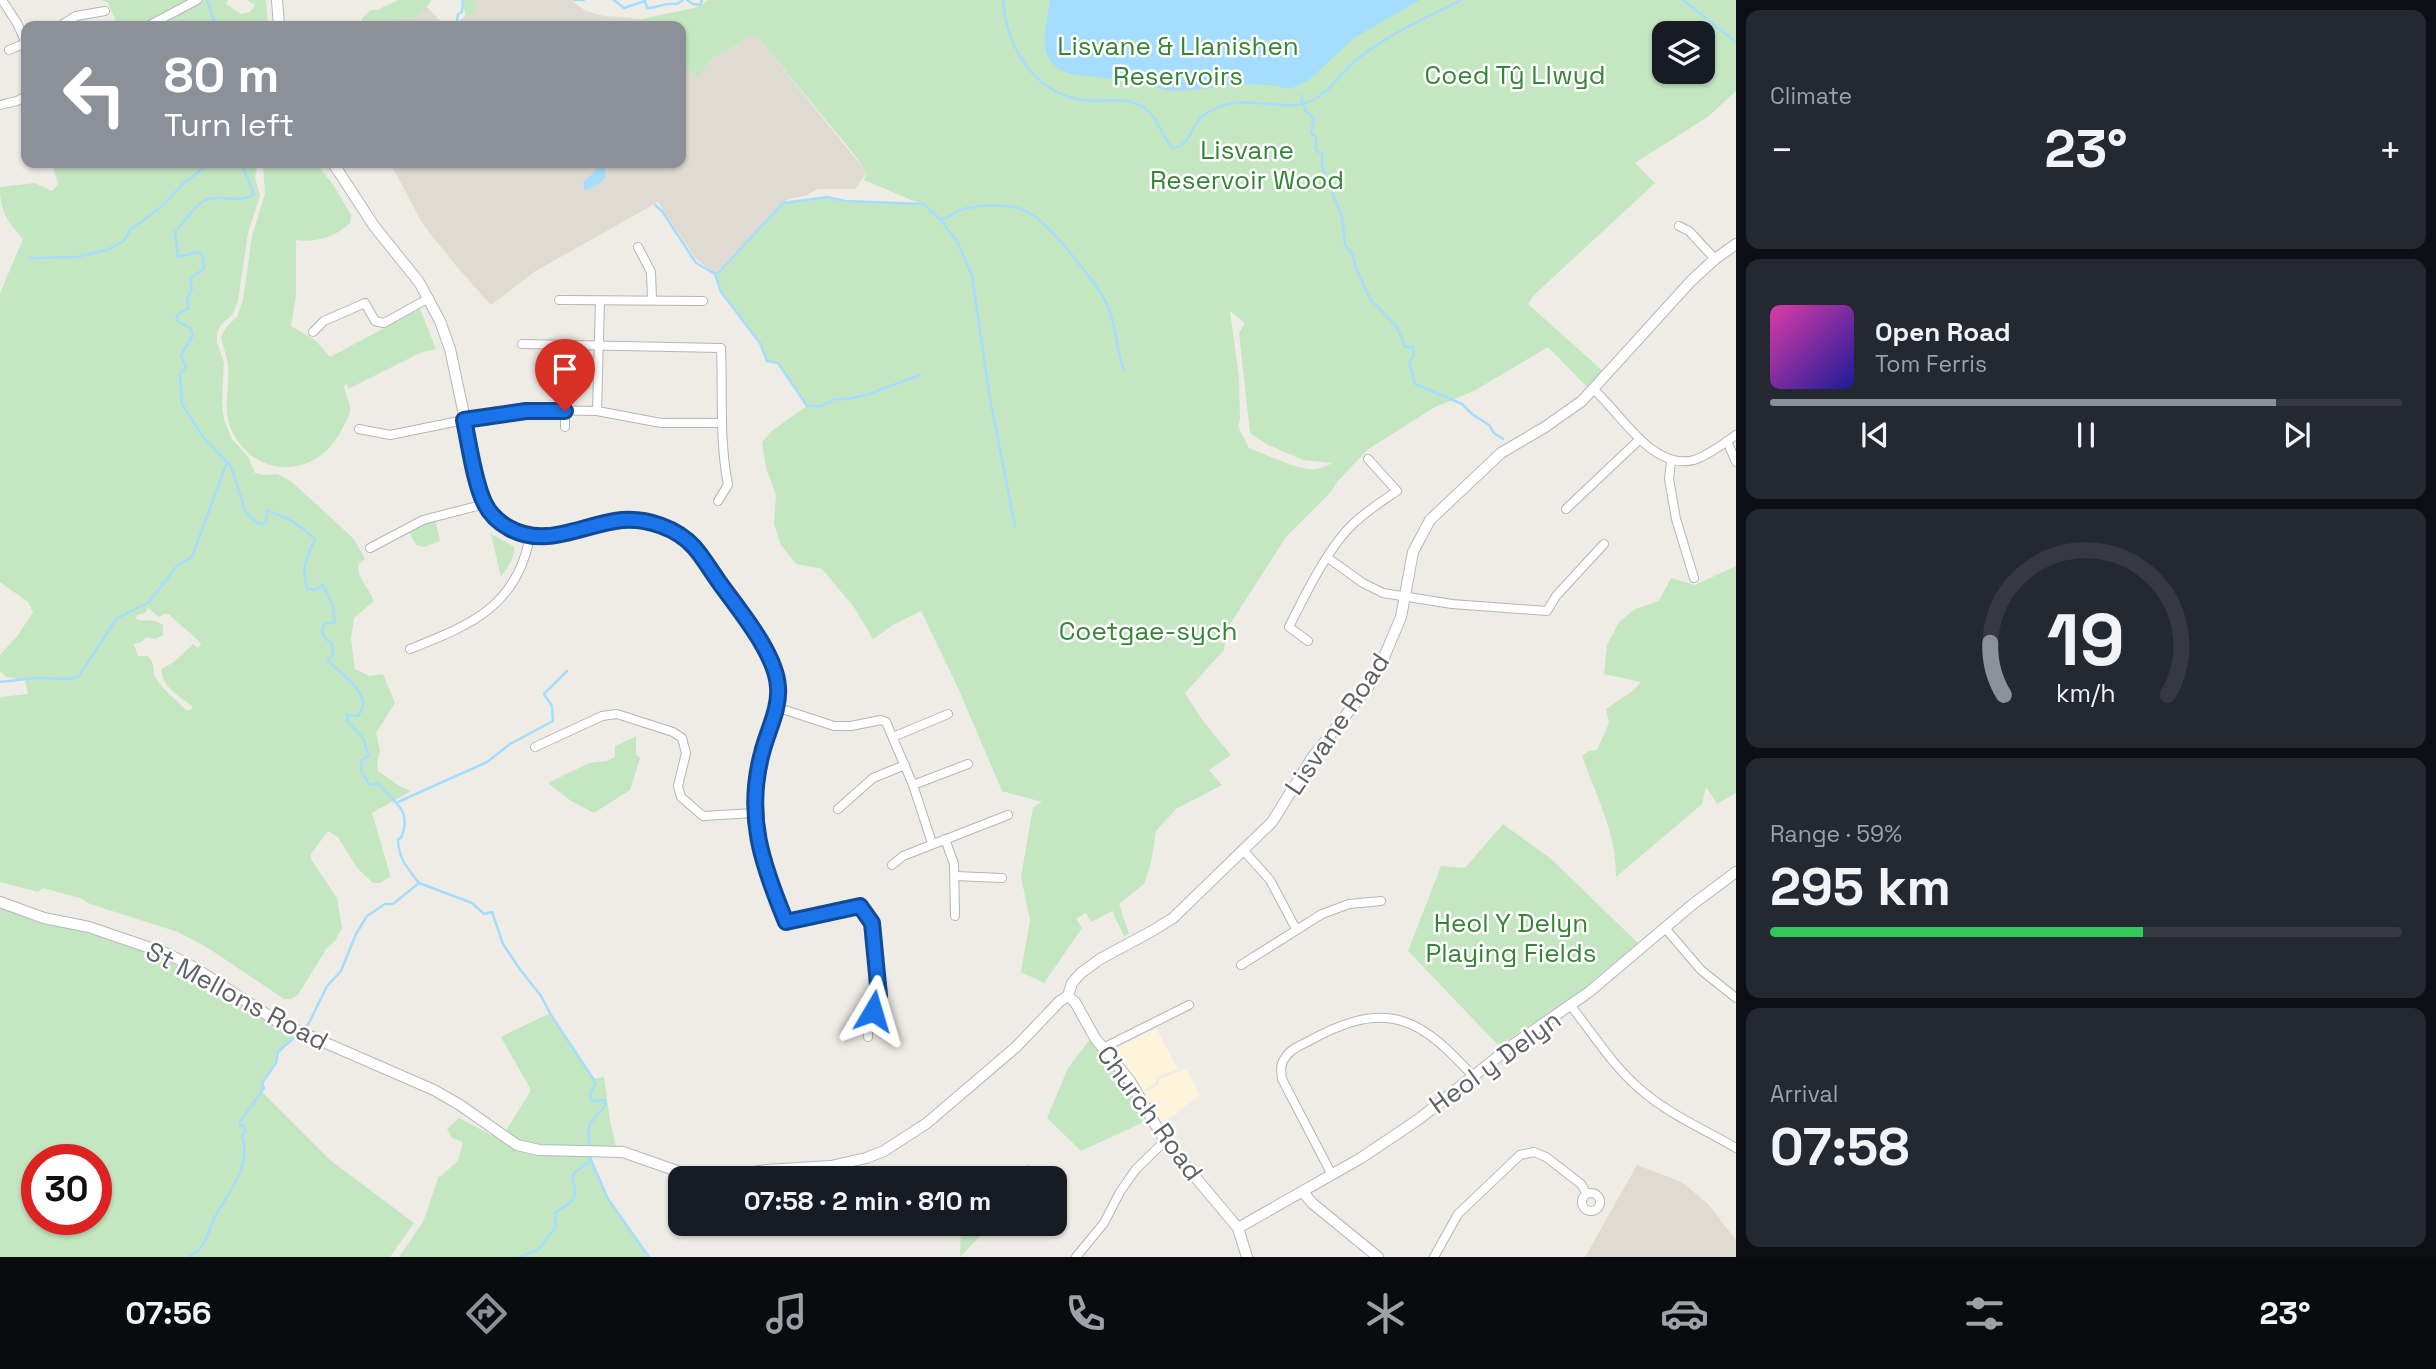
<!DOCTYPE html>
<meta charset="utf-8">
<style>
:root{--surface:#171b24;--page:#242831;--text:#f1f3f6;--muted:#9ea1a6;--line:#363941;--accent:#8c9099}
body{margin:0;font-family:"Space Grotesk",sans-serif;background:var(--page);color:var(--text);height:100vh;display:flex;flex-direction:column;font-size:26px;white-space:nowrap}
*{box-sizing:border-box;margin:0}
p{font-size:23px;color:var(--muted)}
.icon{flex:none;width:38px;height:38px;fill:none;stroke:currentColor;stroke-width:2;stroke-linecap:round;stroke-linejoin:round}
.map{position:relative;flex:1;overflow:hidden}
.sheet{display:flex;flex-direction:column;gap:10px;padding:10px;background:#0d0f14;width:700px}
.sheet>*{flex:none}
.guide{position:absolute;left:21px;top:21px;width:665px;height:147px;border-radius:14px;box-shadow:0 2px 5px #0004;background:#8c9099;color:#fff;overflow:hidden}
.controls{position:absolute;left:1652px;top:21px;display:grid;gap:14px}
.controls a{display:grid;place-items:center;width:63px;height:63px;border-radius:14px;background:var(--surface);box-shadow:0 2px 5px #0004;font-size:35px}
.speed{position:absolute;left:21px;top:1144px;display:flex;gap:14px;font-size:35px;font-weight:700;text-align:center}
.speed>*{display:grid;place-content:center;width:91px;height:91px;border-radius:50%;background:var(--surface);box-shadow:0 2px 5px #0004;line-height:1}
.speed .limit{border:10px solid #d22;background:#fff;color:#111}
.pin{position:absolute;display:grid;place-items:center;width:60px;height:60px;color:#fff;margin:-72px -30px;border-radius:50% 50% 50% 0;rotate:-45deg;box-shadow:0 0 7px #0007}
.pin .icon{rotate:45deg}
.me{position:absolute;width:77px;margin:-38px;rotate:7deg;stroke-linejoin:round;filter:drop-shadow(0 0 5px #0008)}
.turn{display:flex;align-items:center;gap:24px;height:147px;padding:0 28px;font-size:32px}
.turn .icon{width:91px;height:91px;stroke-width:2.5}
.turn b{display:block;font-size:49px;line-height:60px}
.big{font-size:52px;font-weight:800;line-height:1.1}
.sheet .card{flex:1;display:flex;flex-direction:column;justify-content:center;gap:10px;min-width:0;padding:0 24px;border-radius:14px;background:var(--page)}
.sheet .dial{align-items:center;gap:0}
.dial svg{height:182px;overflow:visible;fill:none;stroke:var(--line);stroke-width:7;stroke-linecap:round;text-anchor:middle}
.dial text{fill:var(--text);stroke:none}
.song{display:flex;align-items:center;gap:21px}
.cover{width:84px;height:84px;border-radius:10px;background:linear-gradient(135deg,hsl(320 70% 55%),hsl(240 70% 35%))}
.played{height:7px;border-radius:4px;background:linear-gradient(90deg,var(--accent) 80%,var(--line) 80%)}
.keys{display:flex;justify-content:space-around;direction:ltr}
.heat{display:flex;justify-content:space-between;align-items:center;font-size:38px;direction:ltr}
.charge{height:10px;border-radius:5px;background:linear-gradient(90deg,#34c759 59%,var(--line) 0)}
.trip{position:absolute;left:668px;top:1166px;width:399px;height:70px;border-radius:14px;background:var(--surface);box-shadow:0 2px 5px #0004;font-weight:800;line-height:70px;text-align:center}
.dock{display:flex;height:112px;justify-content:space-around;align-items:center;background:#090b0e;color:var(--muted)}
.dock .icon{width:49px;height:49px}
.dock .current{color:var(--accent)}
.dock b{font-size:32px;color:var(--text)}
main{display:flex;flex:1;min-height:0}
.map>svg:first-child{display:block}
.commercial{fill:#fef4db}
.education{fill:#dfdbd3}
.green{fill:#c4e7c2;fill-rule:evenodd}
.water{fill:#a5ddff}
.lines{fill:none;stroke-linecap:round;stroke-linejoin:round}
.stream{stroke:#a5ddff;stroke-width:2.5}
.street-casing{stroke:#b2b6ba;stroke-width:10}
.secondary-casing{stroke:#b4b8bd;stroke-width:12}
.street{stroke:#fff;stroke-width:8}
.secondary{stroke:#fff;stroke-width:10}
.route-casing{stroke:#114b97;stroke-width:18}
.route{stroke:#1a73e8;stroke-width:12}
.labels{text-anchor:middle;stroke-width:5;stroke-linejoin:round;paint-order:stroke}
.park-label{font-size:26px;fill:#358535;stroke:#fff}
.street-label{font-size:26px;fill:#5d6166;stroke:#fff}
</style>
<main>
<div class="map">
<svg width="1736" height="1257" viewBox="0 0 1736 1257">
<rect width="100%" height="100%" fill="#efece5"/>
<g class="commercial">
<polygon points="1156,1028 1178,1069 1156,1077 1156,1083 1143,1091 1114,1050"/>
<polygon points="1186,1069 1200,1094 1175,1115 1161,1122 1144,1093 1159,1084 1159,1079"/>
</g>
<g class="education">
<polygon points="420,0 445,26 364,26"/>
<polygon points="466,0 570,0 586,11 604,16 642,19 649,26 454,26 466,14"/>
<polygon points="751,36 759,39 867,173 855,189 818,189 805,196 788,199 715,274 696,259 658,202 534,272 491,305 457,267 422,223 391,164 383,166 381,163 681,163 681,61 697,76 712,59"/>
<polygon points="1637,1165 1682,1182 1708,1204 1736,1240 1736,1257 1585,1257"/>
</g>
<g class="green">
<polygon points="102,0 228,0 226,4 241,14 250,12 255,5 247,0 266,0 268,26 152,26 177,7 142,26 118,26 108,3"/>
<path d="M398,0H431L430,3L416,18C412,18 408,17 404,17C389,18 383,36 362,22V18L371,10H377Z"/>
<polygon points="461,0 477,0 474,13 466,16"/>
<path d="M708,0H1736V91L1709,116L1635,163L1655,183L1534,295L1528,304L1604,372L1588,388L1548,347L1474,391L1435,407L1367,450L1338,481L1331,492L1286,537L1227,629L1224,650L1185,693L1203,721L1231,755L1209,770L1222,785L1176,809L1156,831L1151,863L1144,884L1119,904L1129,934L1124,936L1112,911L1091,922L1086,913L1076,919L1082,928L1044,983L1021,972L1030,920L1021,877L1033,807L1042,802L1002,791L959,690L921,611L893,625L873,639L854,607L822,569L796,564L781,545L774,524L776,495L766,468L762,442L773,430L807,406L778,364L767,361L760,343L721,292L715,274L719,272L783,203L827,197L845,201L921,204L864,180L867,173L853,153L759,39L751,36L712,59L697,77L681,61V26H649L642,19L698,7ZM1664,33H1703V72H1664ZM1230,311L1245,323L1239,333L1250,433L1268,445L1303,460L1333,463C1327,465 1322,468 1316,469C1300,472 1266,454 1249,448L1238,426L1240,419L1239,378Z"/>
<path d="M52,163H258L255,177L260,196L248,233L238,301L233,314L220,326L217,334V342L224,363L222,402L224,420L232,439L248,457L255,473L265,475L277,474L292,482L354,539L365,559L358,565C358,580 369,587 374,601L354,618L351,639L355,669L369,676L383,674L395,703L376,733L380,751L377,762L378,771L398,785L411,791L372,813L389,871L390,877L380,883H373L357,868L338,837L328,831L311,854V859L337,898L342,928L335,941L327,948L298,995L291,999H284L208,948L178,932L90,904L80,898L43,888L38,892L0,882V697L28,694L25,680L6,677L0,671V655L18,635L33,612L28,602L0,582V293L23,239C7,222 0,210 0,187L35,183L52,191L58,184ZM148,608L159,617L164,614H169C180,626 191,632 201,644L198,648L193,644L174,662L161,669C162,688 181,697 193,707L190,710H186C177,700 161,689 155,676C152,668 155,663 148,656H138L134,644L141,642L146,637L155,639L163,635V625C151,617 143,623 136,619L137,615L145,613Z"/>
<path d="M263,163H316L334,186L351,215L350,223C336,237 315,243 296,240V296L291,326L315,340L330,357L420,309L436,349L420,353L348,389L347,384L344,386C345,393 351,404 350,411C349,418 344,425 341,431C318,476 260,481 234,435C221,412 230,391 228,367C228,356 222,346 221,336L227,326L237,317L243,300L252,236L265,194Z"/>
<polygon points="435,519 440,541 424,547 416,545 408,530"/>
<polygon points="491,534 513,546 515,549 511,562 501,577"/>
<path d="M1736,566V793L1717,804L1706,787L1702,804L1616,877C1617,835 1596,795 1582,756L1589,751L1597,750L1609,723L1606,709L1634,690L1641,682L1604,674L1607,645L1619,622L1635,609L1659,601L1671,578L1695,585Z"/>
<polygon points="636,736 636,755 640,758 630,790 594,813 571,801 548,783 589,763 607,761 615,757 615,746"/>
<polygon points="1503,824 1550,858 1638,943 1578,993 1499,1046 1408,951 1441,866 1465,868"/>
<path d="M0,908L35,921L104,936L180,964L296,1036L278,1052L276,1063L263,1083L264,1088L261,1091L330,1160L414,1223L390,1257H0ZM37,1160H96V1220H37Z"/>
<polygon points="550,1013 593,1079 604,1077 610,1121 616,1147 570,1148 522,1143 505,1132 531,1090 501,1037"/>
<polygon points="1091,1038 1123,1079 1144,1112 1142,1123 1081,1151 1047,1118 1068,1068"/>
<polygon points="459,1118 525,1153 544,1156 590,1155 608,1199 649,1257 399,1257 423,1222 438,1178 458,1161 463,1142 452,1138 447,1129"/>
<polygon points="1028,1164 1041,1174 1037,1178 962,1178 962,1169 990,1169 1011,1177"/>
<polygon points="961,1223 993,1223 960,1257"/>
</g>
<g class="water">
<path d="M1050,0H1420L1354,38L1309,80L1290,89L1271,85L1241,84L1193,90L1169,91L1133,82L1072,74C1033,63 1046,31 1050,0Z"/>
<path d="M595,163H601C613,178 599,186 585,190L583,183L596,170Z"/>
</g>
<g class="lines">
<g class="stream">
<polyline points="207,0 214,20 221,26 233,23 239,26"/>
<polyline points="573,0 584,0"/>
<path d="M614,0L624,8L645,1L647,8C658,8 665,2 677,4L683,0"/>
<polyline points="687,0 693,4 700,5 702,0"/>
<path d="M1003,0C1006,47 1034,93 1083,100C1103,103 1123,96 1141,106C1159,115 1160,136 1173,148C1191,145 1189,130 1200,118C1204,114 1212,110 1218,107C1249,94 1287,114 1313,100C1331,91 1343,70 1360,57C1391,33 1427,17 1462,0"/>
<polyline points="1683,0 1736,42"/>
<polyline points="456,26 458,14 462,12 463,0"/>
<polyline points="1301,95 1305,110 1314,119 1311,133 1316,137 1316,150 1322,154 1322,166 1342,217 1345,245 1352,254 1356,268 1370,299 1397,327 1405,347 1413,347 1414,355 1409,362 1415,384 1462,404 1472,414 1489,425 1494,433 1503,439"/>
<path d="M241,163L254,194C238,206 216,191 200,203C194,208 182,225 175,232L178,257L198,252L203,257L204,269L190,278L192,289L187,298L189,308L178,314L176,320L191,329L193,335L181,355L186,367L180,374L182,404L203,437L231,466L246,513L259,524L266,523L267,510C285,517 302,525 315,540C306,557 301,569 307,588L315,590L323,585L333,607L335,622L324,624L322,631L325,638L332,644L333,653L328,661C338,670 365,690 363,706C362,709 360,713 358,716L347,715L348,722L363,738L369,756L362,760L361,770L369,784L375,785L378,782C389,802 414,806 401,838L398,839C398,858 408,869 419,883L393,904H385L367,916L356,934L341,971L327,986L309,1023L304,1028"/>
<polyline points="655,205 662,211 696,263 715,274 719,272 783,203 827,197 845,201 924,204 940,219 958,243 972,276 990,399 1015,526"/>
<path d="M940,219C951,218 954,211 964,209C978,205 993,205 1007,206C1017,207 1029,212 1037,218C1056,233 1094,281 1106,302C1117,324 1115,348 1124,370"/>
<polyline points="30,258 76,257 107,250 124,241 130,230 161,207 183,184 210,163"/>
<polyline points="715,274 721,292 760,343 767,361 778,363 807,406 821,406 835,399 848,399 866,395 920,375"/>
<polyline points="0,682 35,678 70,679 79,676 116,619 149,602 177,566 192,557 227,462"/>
<polyline points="398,802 487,762 510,744 553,721 552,706 544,694 567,671"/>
<path d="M419,883L472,903L484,914L492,912L503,944L519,968L541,996L551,1015L594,1080L595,1084L590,1094L592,1101L605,1100V1106C587,1128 587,1119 590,1149"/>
<polyline points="591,1160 608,1199 649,1257"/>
<path d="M189,1257C208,1244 205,1239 213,1221C226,1193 253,1169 242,1135L245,1132L244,1125L240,1126V1122L264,1088L262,1083L276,1063L278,1052L297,1035"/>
<path d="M519,1257L538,1250L556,1227L555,1213C569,1203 581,1200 572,1179L574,1173L591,1160L590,1156"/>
</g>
<defs>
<g id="street">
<polyline points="2,0 17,23 26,43"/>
<polyline points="60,26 76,16 105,11"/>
<polyline points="148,26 197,0"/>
<polyline points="9,50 26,43"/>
<polyline points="0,105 17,101 26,96"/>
<polyline points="1679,226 1689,231 1715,259"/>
<polyline points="638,247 651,272 652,300"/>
<polyline points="559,300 703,301"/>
<polyline points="313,332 324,321 365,303 375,321 384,323 429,298"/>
<path d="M522,344L721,348C723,394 719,439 728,485L718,501"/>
<path d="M1593,389C1621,413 1652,471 1694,460C1709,455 1723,444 1736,435"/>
<polyline points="565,411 565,427"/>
<polyline points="597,411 600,301"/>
<polyline points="359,429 390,435 464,420 538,410 597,411 661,423 720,423"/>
<polyline points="1727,441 1736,462"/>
<polyline points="1671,461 1669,479 1676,519 1694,578"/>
<polyline points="1566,509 1640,439"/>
<polyline points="370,548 423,520 485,504"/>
<polyline points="1328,558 1363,583 1383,593 1452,604 1547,611 1556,596 1604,544"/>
<path d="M1308,641L1289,627C1304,597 1326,552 1349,528C1363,513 1381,502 1397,491L1368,459"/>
<path d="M410,649C470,625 517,607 530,536"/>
<polyline points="776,707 834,726 851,726 881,720 886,722 913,785 932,843"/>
<polyline points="893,737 948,714"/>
<polyline points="535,747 602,716 617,714 673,732 682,738 686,753 678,786 681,797 703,816 754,813"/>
<polyline points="913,785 968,764"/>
<polyline points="838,809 873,778 905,765"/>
<polyline points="945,839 954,864 955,916"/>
<polyline points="1244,851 1270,880 1296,929"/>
<polyline points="892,865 903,856 1008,815"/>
<polyline points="955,876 1002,878"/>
<polyline points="787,922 860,907 872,923 879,995 868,1027 868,1037"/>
<polyline points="1665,928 1701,970 1736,998"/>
<polyline points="1241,965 1322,914 1349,904 1381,901"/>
<path d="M1571,1006C1593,1034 1613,1066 1640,1089C1668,1114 1704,1129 1736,1148"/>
<polyline points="1103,1048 1189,1005"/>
<path d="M1332,1175L1282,1079C1281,1071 1280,1064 1285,1058C1289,1050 1299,1046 1307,1042C1336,1026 1371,1010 1405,1022C1432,1031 1454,1056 1473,1076"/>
<circle cx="1591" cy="1202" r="9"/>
<polyline points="1076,1257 1104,1223 1120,1192 1136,1169 1165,1141"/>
<polyline points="1434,1257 1458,1214 1520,1155 1534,1152 1546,1157 1581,1184 1587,1194"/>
</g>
<g id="secondary">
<polyline points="277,0 279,26"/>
<path d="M333,163L374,226L419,282L440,321L450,349L482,499C527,592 633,470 696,550C717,576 772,650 777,680C782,705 768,729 762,752C745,815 761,865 787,922"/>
<polyline points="0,902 44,918 89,927 168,954 195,968 280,1023 434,1090 460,1105 517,1145 539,1150 623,1152 697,1178"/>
<polyline points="1068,996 1072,983 1081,973 1100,959 1152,931 1173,918 1272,822 1312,758 1368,687 1382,662 1401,617 1413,552 1430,520 1501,453 1545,427 1582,401 1692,280 1715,259 1736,244"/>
<polyline points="1068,996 1075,1002 1095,1038 1130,1081 1165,1141 1238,1228 1247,1257"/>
<polyline points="716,1178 766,1170 831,1166 866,1158 884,1151 927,1123 1016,1047 1060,1001 1068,996"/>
<polyline points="1303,1192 1312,1203 1378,1257"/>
<polyline points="1238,1228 1361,1158 1419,1119 1514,1044 1589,992 1693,904 1736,872"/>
</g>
</defs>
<use href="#street" class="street-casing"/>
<use href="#secondary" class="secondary-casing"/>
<use href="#street" class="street"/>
<use href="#secondary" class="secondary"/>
</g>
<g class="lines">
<defs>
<path id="route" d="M565,411H526L464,420C469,443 474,481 484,502C489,513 498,522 509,528C546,549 583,524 622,520C647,518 677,528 694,547C703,557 711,571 719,582C738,609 776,653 778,687C780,709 767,732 762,753C745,816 762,864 786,922L860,906L872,923L879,995L873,1011"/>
</defs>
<use href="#route" class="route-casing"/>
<use href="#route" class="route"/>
</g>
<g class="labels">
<g class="park-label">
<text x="1178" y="55">Lisvane &amp; Llanishen<tspan x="1178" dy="30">Reservoirs</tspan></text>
<text x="1515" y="84">Coed Tŷ Llwyd</text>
<text x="1247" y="159">Lisvane<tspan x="1247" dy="30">Reservoir Wood</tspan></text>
<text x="1148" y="640">Coetgae-sych</text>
<text x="1511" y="932">Heol Y Delyn<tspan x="1511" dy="30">Playing Fields</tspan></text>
</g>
<g class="street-label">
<text transform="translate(1337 724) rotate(-56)" y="9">Lisvane Road</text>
<text transform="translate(237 996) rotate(28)" y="9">St Mellons Road</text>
<text transform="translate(1495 1062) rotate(-36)" y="9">Heol y Delyn</text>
<text transform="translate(1150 1113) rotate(54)" y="9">Church Road</text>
</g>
</g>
</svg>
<div class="controls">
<a><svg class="icon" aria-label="layers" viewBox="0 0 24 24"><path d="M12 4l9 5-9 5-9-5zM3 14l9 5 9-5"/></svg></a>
</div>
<div class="speed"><div class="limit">30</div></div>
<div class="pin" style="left:565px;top:411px;background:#d93025"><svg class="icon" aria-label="arrive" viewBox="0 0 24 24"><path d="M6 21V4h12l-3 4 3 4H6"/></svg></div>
<svg class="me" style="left:873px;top:1011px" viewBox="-20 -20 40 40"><path d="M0-17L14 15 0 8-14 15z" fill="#1a73e8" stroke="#fff" stroke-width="4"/></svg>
<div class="trip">07:58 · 2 min · 810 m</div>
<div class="guide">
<div class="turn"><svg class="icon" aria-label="left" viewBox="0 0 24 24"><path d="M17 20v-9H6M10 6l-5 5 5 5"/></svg><div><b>80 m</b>Turn left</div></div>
</div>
</div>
<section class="sheet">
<div class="card"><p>Climate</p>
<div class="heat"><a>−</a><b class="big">23°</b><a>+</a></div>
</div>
<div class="card">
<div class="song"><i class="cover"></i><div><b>Open Road</b><p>Tom Ferris</p></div></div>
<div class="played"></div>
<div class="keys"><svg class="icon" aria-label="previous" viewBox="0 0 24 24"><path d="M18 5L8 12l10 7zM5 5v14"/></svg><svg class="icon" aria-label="pause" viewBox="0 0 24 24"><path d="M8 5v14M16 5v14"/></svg><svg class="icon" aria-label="next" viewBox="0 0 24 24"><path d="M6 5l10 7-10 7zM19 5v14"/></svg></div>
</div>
<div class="card dial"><svg viewBox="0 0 100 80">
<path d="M14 69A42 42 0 1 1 86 69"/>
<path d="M14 69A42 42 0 0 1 8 46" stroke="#8c9099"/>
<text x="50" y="56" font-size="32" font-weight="700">19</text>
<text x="50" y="72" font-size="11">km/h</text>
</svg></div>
<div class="card"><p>Range · 59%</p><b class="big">295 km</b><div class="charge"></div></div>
<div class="card"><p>Arrival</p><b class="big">07:58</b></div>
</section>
</main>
<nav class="dock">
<b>07:56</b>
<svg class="icon current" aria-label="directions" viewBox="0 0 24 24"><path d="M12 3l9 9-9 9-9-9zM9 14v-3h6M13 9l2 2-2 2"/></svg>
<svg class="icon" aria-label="music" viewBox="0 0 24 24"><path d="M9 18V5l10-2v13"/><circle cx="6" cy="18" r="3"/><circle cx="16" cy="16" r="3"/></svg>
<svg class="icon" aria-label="phone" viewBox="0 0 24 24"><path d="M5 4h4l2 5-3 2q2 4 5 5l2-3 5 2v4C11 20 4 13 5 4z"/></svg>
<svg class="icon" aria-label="climate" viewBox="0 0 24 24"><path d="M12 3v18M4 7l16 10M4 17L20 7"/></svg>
<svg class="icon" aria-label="car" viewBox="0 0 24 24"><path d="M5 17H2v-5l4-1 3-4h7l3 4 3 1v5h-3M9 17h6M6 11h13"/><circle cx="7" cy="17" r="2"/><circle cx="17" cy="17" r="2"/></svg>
<svg class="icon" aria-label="filters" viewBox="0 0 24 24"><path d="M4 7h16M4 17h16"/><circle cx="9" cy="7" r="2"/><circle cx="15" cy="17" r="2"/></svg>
<b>23°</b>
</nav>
